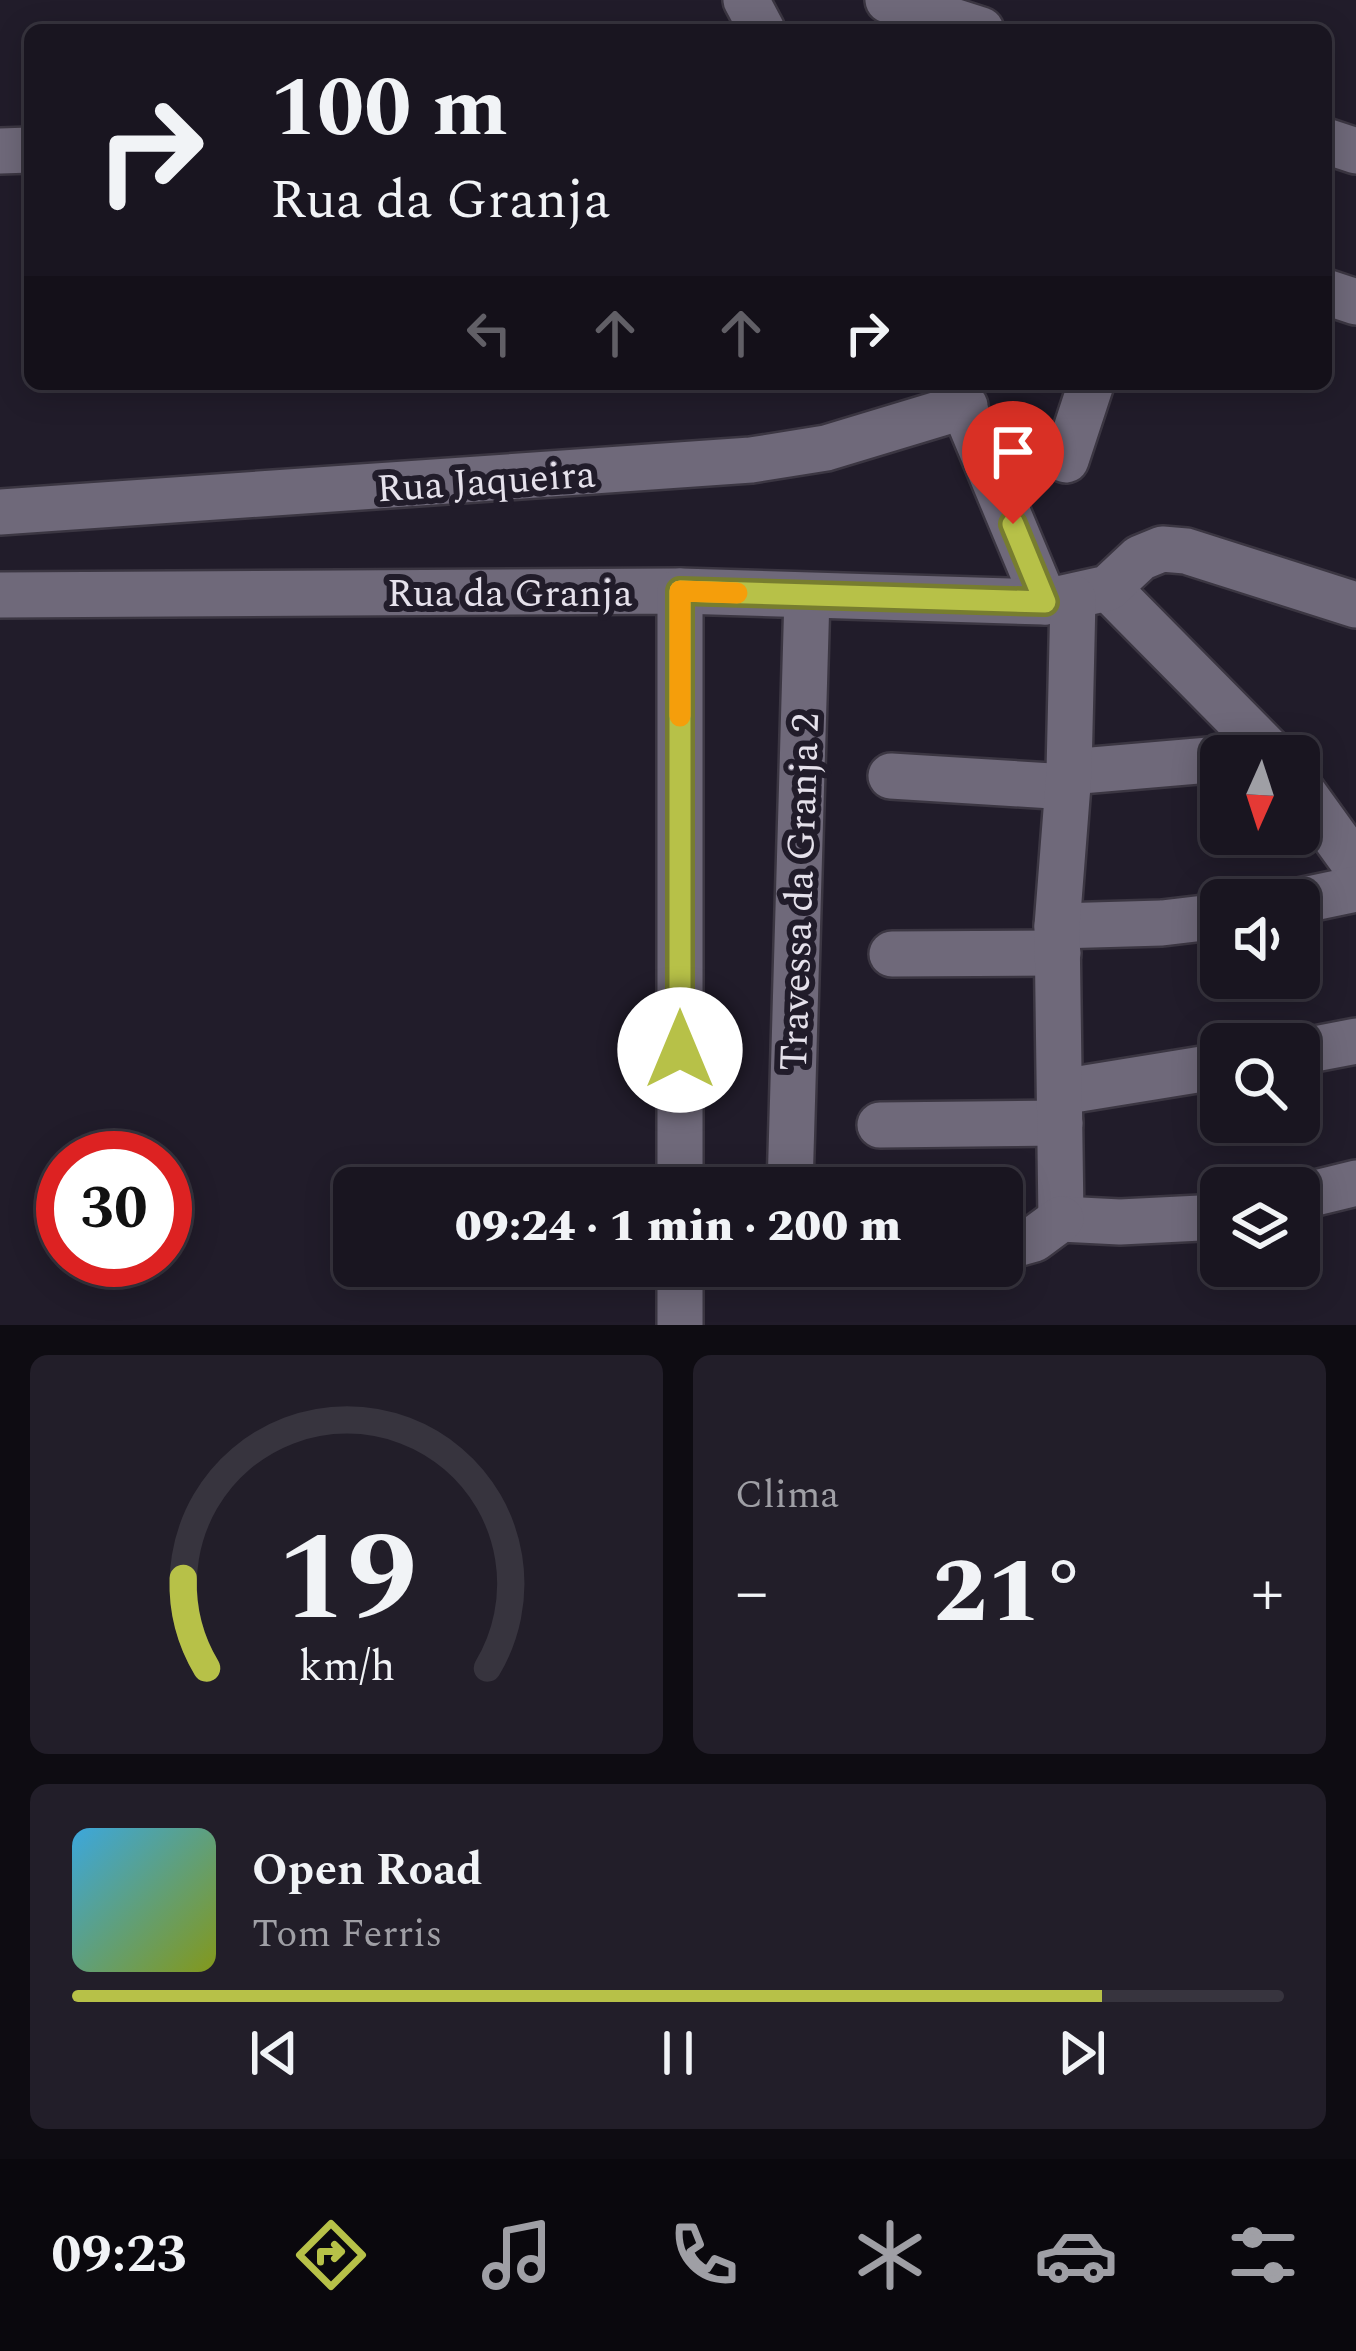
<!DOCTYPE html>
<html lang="pt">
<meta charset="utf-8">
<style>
:root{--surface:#191520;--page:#221e29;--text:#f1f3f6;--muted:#9f9fa5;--line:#37343e;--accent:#b7c148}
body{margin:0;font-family:Spectral,serif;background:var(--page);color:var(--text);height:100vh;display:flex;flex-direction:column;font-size:45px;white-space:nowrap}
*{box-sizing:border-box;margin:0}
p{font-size:39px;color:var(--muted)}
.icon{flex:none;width:66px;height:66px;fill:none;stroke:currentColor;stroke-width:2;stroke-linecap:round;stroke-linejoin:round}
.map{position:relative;height:1325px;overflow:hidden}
.panel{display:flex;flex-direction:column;gap:30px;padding:30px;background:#0e0c12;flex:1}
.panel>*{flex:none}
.hud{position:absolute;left:24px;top:24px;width:1308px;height:366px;border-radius:18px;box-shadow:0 6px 30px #0003,0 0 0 3px var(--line);background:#191520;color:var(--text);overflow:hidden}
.needle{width:78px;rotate:183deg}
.fabs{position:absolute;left:1200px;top:735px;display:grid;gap:24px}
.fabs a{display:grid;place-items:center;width:120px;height:120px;border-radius:18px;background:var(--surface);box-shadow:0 6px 30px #0003,0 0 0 3px var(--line);font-size:60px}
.speed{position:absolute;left:36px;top:1131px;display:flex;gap:24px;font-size:60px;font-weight:700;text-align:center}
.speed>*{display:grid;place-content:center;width:156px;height:156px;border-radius:50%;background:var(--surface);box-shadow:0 6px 30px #0003,0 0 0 3px var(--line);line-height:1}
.speed .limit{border:18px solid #d22;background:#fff;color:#111}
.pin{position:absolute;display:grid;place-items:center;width:102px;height:102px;color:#fff;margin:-123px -51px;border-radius:50% 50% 50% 0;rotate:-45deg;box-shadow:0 0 12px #0007}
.pin .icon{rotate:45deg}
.me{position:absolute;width:132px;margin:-66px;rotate:0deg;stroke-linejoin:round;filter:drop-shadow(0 0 9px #0008)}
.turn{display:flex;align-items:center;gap:42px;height:252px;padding:0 48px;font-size:54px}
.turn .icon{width:156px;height:156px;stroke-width:2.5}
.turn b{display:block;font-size:84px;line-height:102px}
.lanes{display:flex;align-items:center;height:114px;padding:0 48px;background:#0003;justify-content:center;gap:60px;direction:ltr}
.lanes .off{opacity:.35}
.big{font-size:90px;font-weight:800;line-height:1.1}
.panel .tile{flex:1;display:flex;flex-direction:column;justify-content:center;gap:18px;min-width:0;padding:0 42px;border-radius:18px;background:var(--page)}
.panel .dial{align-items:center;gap:0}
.dial svg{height:312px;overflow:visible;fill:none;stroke:var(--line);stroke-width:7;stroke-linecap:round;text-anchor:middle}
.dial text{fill:var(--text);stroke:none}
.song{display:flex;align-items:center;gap:36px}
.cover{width:144px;height:144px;border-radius:18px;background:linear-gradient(135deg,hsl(200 70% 55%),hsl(70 70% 35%))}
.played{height:12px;border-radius:6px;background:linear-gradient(90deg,var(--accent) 85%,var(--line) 85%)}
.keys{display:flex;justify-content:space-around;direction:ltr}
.heat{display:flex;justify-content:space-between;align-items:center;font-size:66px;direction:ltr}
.panel .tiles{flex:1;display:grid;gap:30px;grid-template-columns:1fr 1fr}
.tile:last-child{grid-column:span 2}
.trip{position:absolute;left:333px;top:1167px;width:690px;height:120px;border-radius:18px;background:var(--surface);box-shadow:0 6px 30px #0003,0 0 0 3px var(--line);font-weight:800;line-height:120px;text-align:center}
.dock{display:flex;height:192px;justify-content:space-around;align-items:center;background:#0a080d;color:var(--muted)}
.dock .icon{width:84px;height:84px}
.dock .active{color:var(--accent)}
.dock b{font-size:54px;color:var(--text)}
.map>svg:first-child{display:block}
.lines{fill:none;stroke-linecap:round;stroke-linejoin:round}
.minor-casing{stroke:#3b3642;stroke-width:50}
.minor{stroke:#6f697a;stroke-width:45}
.route-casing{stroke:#777d2f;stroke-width:30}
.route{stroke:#b7c148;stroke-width:21}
.slow{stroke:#f59e0b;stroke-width:21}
.labels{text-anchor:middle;stroke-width:12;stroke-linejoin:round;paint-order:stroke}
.street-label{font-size:39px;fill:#e5e1eb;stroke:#211c2a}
</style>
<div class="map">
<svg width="1356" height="1325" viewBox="0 0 1356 1325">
<rect width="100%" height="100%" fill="#211c2a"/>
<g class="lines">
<defs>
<g id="minor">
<polyline points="746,0 762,30"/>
<polyline points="888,0 981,30"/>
<polyline points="1326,141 1356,151"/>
<polyline points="0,151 30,150"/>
<polyline points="1326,292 1356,302"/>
<polyline points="954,384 1045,602"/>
<polyline points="1066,460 1091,384"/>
<polyline points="0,512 751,460 826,448 965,406"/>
<polyline points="1108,588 1274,756"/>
<polyline points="0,595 680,591 1045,602 1108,588 1140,558 1162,549 1186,551 1356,605"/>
<polyline points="1069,772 1221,759"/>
<polyline points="891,776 1068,787"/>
<polyline points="1299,787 1356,866"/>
<polyline points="1299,901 1356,889"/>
<polyline points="1057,926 1162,923 1221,916"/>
<polyline points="892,954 1058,953"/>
<polyline points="1299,1052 1356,1041"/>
<polyline points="1061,1092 1221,1066"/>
<polyline points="880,1125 1060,1123"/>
<polyline points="680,1188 680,591"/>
<polyline points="790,1188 807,596"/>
<polyline points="1299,1197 1356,1183"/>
<polyline points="1061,1219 1057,926 1069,772 1073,598"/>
<polyline points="1061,1219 1120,1222 1221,1217"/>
<polyline points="1002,1248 1034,1239 1061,1219"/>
<polyline points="680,1325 680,1266"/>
</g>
</defs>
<use href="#minor" class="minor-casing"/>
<use href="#minor" class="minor"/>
</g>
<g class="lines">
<defs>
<polyline id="route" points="680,1050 680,591 1045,602 1013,524"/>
</defs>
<use href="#route" class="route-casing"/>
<use href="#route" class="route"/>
<polyline class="slow" points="680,716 680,591 737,593"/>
</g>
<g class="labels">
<g class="street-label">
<text transform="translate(486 480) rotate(-4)" y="14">Rua Jaqueira</text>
<text x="510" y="606">Rua da Granja</text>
<text transform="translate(798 892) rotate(-88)" y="14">Travessa da Granja 2</text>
</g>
</g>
</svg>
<div class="fabs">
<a><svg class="needle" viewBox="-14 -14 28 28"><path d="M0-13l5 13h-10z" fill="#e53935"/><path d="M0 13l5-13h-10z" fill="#9f9fa5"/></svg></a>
<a><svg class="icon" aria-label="sound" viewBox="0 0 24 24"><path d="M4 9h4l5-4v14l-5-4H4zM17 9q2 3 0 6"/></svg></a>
<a><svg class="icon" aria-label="search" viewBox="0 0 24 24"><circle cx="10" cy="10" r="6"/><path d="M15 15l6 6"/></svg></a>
<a><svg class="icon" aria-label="layers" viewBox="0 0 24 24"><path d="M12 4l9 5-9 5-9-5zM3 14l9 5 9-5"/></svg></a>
</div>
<div class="speed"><div class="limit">30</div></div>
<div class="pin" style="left:1013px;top:524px;background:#d93025"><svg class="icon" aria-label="arrive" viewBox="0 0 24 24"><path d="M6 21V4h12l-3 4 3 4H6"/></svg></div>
<svg class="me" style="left:680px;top:1050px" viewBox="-20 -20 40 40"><circle r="19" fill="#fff"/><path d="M0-13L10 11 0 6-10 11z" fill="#b7c148"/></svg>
<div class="trip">09:24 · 1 min · 200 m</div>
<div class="hud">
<div class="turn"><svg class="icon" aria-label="right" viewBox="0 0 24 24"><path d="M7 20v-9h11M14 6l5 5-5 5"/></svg><div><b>100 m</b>Rua da Granja</div></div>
<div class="lanes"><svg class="icon off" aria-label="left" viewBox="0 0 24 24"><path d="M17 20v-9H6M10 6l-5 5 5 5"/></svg><svg class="icon off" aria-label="ahead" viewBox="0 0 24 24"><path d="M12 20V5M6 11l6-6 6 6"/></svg><svg class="icon off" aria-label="ahead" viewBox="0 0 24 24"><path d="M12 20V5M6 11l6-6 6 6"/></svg><svg class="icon" aria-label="right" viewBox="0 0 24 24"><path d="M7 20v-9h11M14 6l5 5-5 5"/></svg></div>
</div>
</div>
<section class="panel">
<div class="tiles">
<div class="tile dial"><svg viewBox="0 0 100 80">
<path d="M14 69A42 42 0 1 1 86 69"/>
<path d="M14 69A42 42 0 0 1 8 46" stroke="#b7c148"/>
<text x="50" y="56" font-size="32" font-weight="700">19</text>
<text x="50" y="72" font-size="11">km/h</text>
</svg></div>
<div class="tile"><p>Clima</p>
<div class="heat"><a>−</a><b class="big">21°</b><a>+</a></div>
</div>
<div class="tile">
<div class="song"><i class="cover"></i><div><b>Open Road</b><p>Tom Ferris</p></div></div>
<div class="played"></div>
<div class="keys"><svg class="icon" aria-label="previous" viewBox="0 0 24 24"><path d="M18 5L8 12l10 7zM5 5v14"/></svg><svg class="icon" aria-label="pause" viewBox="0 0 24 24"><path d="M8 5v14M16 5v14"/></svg><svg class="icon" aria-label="next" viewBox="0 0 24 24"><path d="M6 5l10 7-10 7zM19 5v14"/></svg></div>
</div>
</div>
</section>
<nav class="dock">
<b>09:23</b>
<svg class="icon active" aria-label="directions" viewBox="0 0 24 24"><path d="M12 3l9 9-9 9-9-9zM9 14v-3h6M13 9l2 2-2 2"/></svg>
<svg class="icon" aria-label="music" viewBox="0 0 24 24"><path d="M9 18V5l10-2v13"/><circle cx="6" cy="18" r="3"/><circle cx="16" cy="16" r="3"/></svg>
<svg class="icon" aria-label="phone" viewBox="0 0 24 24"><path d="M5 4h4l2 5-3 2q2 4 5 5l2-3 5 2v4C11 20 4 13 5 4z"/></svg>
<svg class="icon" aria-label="climate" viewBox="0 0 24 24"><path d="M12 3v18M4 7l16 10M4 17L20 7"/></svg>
<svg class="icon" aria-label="car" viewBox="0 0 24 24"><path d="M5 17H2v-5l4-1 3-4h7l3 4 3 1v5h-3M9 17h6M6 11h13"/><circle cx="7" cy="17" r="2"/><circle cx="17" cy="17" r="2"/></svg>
<svg class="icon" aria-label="filters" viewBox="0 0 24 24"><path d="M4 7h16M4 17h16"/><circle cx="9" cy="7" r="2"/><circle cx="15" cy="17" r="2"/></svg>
</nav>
